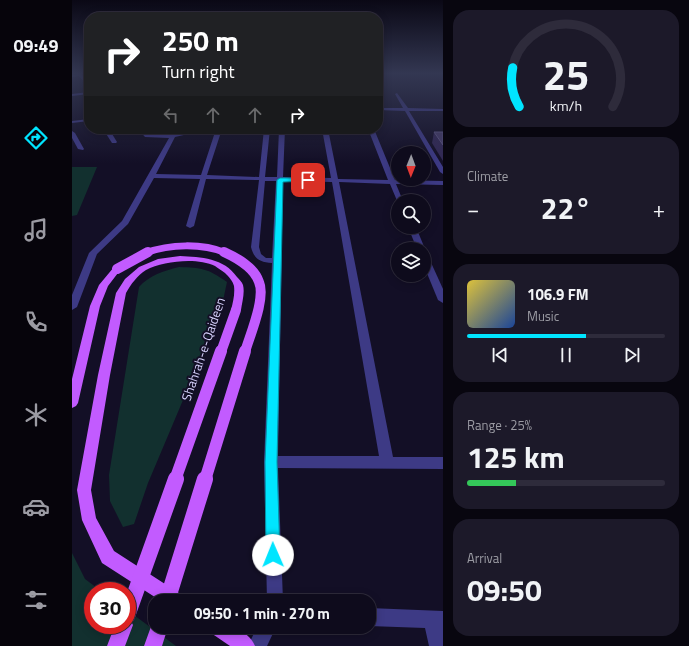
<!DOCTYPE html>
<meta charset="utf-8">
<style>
:root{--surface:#0e0b1c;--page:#1c1929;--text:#f1f3f6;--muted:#9b9ba3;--line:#2e2b3b;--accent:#00e5ff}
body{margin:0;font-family:"Titillium Web",sans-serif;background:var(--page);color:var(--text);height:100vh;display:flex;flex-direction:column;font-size:15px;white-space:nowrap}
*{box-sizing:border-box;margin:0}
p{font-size:13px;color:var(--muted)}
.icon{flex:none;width:22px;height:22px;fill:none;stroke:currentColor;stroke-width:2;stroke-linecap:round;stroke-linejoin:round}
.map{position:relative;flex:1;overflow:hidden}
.details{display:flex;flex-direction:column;gap:10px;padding:10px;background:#08060f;width:246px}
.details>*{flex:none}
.guide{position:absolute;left:12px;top:12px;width:299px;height:122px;border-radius:16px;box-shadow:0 2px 10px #0003,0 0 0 1px var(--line);background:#202124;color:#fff;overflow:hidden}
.needle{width:26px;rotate:181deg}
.fabs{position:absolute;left:319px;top:146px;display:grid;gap:8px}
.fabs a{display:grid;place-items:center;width:40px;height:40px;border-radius:50%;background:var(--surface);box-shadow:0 2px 10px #0003,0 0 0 1px var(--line);font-size:20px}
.speed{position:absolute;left:12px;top:582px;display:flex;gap:8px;font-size:20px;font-weight:700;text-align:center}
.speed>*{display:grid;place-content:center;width:52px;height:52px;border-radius:50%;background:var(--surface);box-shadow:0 2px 10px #0003,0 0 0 1px var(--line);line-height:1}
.speed .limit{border:6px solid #d22;background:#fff;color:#111}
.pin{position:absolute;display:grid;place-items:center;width:34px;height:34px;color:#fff;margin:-17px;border-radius:8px;box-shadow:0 2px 6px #0006}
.me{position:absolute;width:44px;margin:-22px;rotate:359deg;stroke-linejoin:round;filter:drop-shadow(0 0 3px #0008)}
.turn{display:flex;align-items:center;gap:14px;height:84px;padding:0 12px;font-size:18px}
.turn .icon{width:52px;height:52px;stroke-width:2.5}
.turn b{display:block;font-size:28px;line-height:34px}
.lanes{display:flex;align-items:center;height:38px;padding:0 12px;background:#0003;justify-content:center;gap:20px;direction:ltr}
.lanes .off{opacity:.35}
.big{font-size:30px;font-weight:700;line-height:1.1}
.details .tile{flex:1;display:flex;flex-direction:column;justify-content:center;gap:6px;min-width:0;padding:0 14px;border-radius:16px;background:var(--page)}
.details .dial{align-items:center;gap:0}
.dial svg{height:104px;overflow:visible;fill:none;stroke:var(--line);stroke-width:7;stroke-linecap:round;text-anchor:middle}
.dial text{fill:var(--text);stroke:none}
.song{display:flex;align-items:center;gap:12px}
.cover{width:48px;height:48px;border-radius:6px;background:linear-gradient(135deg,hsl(50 70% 55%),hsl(220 70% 35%))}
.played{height:4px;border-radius:2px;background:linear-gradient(90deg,var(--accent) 60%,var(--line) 60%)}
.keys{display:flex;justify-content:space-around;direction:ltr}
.heat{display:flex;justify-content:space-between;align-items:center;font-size:22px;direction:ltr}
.charge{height:6px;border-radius:3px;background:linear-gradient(90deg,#34c759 25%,var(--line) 0)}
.trip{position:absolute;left:76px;top:594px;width:228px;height:40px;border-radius:16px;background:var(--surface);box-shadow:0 2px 10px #0003,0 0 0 1px var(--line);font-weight:700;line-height:40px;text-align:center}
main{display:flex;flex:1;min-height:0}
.dock{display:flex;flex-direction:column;width:72px;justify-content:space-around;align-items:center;background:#06040b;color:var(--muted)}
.dock .icon{width:28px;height:28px}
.dock .active{color:var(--accent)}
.dock b{font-size:18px;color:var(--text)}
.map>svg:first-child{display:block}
.green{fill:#12302f}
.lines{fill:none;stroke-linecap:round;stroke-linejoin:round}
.street{fill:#3d3a85;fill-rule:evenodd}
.primary{fill:#c25bff;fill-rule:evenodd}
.primary-bridge-far3{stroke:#c25bff;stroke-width:7}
.primary-bridge-far2{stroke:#c25bff;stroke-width:10}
.primary-bridge-far1{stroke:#c25bff;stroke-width:12}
.primary-bridge{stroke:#c25bff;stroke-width:16}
.wall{fill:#312854}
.building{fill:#433a66;stroke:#5a527e}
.route{fill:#00e5ff;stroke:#0095a6}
.labels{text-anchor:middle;stroke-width:4;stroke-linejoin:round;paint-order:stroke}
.near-street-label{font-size:13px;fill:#d9d4ff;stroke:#130f26}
</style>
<main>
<nav class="dock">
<b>09:49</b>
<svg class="icon active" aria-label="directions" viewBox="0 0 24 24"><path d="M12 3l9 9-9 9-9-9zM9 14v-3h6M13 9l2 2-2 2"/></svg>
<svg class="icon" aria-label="music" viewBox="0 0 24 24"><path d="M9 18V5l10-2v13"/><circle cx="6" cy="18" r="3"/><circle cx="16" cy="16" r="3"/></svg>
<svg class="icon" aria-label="phone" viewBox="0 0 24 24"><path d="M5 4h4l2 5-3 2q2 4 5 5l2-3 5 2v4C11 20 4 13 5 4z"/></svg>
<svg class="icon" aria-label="climate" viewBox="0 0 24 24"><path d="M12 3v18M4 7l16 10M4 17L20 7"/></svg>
<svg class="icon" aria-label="car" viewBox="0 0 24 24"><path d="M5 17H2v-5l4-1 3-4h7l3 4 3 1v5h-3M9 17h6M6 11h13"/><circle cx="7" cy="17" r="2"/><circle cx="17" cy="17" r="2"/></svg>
<svg class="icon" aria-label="filters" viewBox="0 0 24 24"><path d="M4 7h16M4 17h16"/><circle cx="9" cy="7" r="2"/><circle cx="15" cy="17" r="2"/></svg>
</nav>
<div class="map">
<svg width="371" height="646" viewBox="0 0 371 646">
<rect width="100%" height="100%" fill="#130f26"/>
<g class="green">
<polygon points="0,167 25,167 5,215 0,216"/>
<path d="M107,267C130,268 135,268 155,282L149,310L76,483L62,524L51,527L38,501L37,475L67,287C78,275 91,271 107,267Z"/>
<polygon points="0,553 13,579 29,591 21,591 21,625 55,625 55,610 104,646 0,646"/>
</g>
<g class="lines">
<g class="street">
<polygon points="9,74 17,83 17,87 7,76 0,77 0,75"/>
<polygon points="17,92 17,94 0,96 0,94"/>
<polygon points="325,93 336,108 371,109 371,111 337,111 371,167 371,174 368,172 333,111 306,110 306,108 331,108 323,94"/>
<polygon points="17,119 17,121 0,123 0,121"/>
<polygon points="31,129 37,129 45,142 44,143 40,143"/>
<path d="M66,129H72L77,135C98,136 117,129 138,129L103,137L84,174L129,175L144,129H150L135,175L187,177L192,129H198L193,177H205L207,129H213L211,177L259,178L250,129H256L266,179L316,180L296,129H302L323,180L371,181V185L324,184L331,201H326V203L318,184L267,182L321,457H371V469L206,468L211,601H195L192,462L200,263C188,262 182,259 179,247L187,180L134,179L122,226L118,228L114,226L128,179L82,178L56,224L25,254L5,307L0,310V295L17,253L50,221L97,138L73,137ZM193,181H204L200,258H194L189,254L187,247ZM211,181L260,182L307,456H206Z"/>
<polygon points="0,131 3,133 12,149 11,150 6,149 0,138"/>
<polygon points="336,227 344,227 353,249 352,251 352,249 345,249"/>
<polygon points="352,254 356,256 371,289 371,303 366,300 352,266"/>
<polygon points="297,608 371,611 371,646 357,646 353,628 297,626"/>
<polygon points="185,627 204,627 195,646 176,646"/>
</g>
<g class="primary">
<path d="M108,256C129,257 152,258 165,277C167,279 170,282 171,285C173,293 170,302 169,310L164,313L159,310C161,302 163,294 162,286C161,281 156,276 153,273C150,271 146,268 143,266C125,257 91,261 74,270C65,276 59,284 54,293L38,375L19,490L24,518L42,551L110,595L112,601H89L30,563L10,520L5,490L26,375L44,293L53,279L67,267L86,259Z"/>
<polygon points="45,266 49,269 36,286 28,306 6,403 4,406 0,408 0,379 18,306 27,285 42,267"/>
<polygon points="55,617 58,619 61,625 53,646 35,646 43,625 55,625"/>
<polygon points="83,620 83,627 96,627 90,646 72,646 81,621"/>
<path d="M136,627C154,627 175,627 183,646H158L139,633Z"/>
</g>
<path class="primary-bridge-far3" d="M73,253C98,244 130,243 154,253"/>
<g class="primary-bridge-far2">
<path d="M152,252C165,258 182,267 187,282C194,298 178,335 173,352"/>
<polyline points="45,269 76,252"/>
<polyline points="149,352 164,310"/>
</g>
<g class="primary-bridge-far1">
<polyline points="103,480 149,351"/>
<polyline points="133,480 173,351"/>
</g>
<g class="primary-bridge">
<polyline points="95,601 133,479"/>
<polyline points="55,616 104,479"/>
</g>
</g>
<polygon class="wall" points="362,132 371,132 371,161 360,143"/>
<polygon class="building" points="362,132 371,132 371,145"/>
<linearGradient id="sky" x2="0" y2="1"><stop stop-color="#0a0815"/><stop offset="0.45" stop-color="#333752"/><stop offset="1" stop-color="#333752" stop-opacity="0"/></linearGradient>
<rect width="371" height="163" fill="url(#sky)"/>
<polygon class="route" points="236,178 238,179 238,181 211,182 205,462 208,555 206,560 201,562 196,560 194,555 193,462 205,180 208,178"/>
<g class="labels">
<g class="near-street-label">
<text transform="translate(131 349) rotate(-71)" y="5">Shahrah-e-Qaideen</text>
</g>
</g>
</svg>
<div class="fabs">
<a><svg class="needle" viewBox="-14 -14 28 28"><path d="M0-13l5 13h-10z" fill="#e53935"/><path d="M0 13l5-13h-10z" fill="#9b9ba3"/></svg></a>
<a><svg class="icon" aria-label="search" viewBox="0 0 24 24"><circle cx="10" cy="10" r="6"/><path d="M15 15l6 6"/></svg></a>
<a><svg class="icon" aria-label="layers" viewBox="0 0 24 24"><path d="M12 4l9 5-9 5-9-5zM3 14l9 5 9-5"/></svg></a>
</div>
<div class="speed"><div class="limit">30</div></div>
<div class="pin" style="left:236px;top:180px;background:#d93025"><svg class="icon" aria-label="arrive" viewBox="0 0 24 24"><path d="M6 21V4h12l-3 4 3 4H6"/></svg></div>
<svg class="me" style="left:201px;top:555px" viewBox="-20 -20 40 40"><circle r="19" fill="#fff"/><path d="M0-13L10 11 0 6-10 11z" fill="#00e5ff"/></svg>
<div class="trip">09:50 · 1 min · 270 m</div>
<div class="guide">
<div class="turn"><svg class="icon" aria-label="right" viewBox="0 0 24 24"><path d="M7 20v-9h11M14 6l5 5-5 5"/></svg><div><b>250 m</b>Turn right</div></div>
<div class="lanes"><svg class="icon off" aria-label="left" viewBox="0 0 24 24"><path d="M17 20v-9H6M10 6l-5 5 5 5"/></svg><svg class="icon off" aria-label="ahead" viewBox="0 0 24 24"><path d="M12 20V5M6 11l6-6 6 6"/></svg><svg class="icon off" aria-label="ahead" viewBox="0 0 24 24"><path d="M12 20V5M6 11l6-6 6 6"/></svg><svg class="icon" aria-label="right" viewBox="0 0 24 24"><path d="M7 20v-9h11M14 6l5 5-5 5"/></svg></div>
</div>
</div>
<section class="details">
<div class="tile dial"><svg viewBox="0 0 100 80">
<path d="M14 69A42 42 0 1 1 86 69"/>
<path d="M14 69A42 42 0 0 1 9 39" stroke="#00e5ff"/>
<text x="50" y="56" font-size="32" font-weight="700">25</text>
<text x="50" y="72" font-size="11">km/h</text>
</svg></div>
<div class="tile"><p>Climate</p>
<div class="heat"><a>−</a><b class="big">22°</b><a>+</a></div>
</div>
<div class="tile">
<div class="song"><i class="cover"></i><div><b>106.9 FM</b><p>Music</p></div></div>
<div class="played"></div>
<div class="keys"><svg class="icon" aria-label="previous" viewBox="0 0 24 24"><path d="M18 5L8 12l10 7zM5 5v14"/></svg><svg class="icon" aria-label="pause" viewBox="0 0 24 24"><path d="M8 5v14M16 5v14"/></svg><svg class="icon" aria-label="next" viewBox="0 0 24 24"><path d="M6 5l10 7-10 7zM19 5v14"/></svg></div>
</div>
<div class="tile"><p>Range · 25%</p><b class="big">125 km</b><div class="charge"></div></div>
<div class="tile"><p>Arrival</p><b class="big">09:50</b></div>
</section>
</main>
